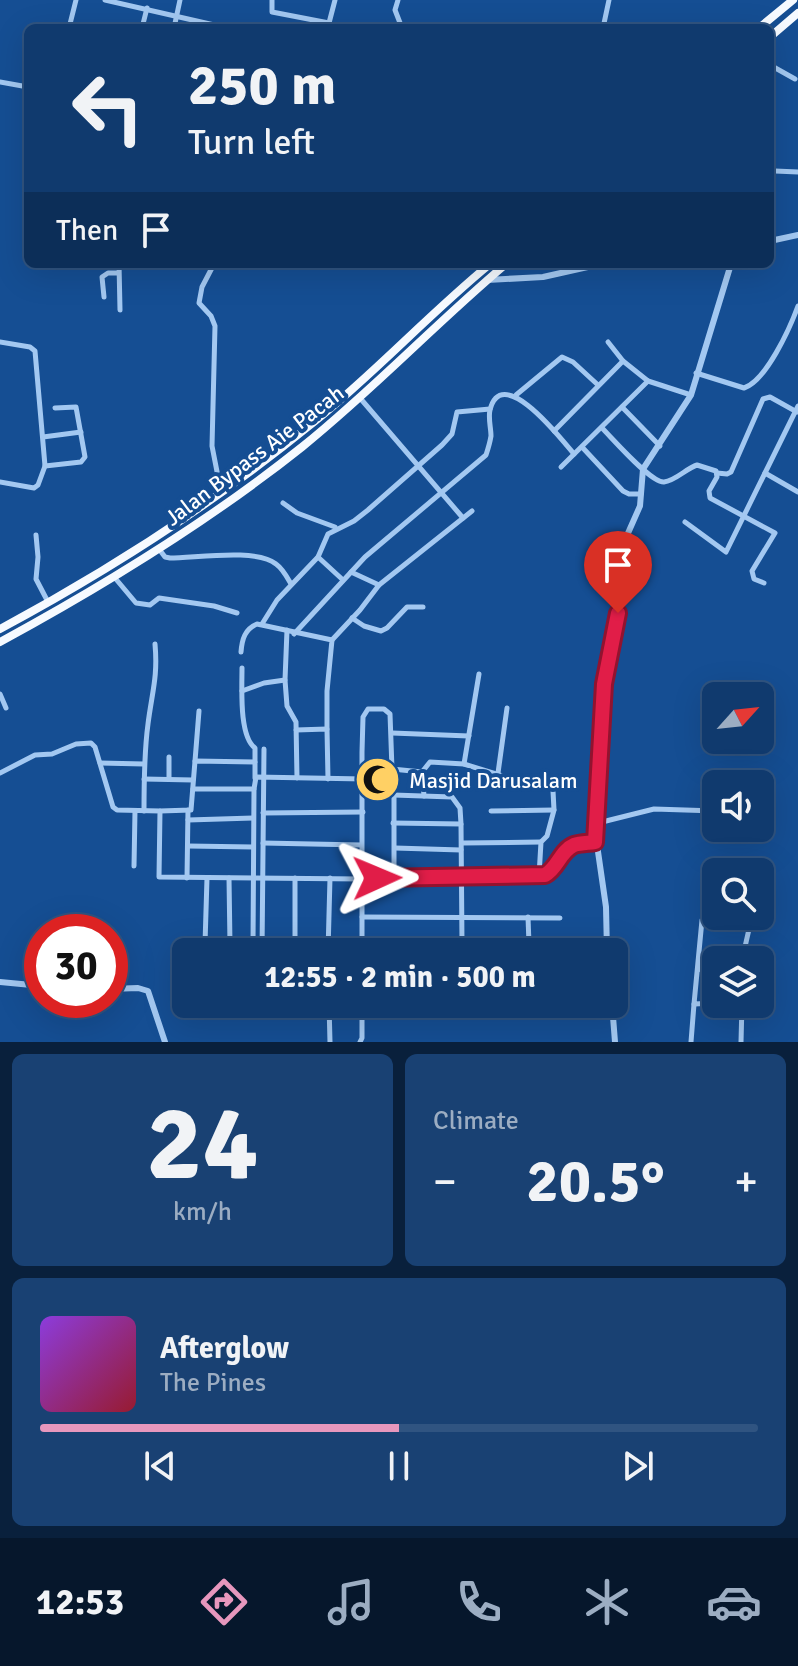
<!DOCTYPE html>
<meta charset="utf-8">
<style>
:root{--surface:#103a6e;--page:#194173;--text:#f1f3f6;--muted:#9cadc2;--line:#305481;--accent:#e797bd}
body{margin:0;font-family:Signika,sans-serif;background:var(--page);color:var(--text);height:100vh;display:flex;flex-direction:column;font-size:30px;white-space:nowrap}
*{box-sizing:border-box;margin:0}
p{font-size:26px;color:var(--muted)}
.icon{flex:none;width:44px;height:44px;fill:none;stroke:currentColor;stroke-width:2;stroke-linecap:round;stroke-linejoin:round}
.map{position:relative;height:1042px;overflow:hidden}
.details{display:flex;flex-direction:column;gap:12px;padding:12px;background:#09203c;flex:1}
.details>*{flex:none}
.banner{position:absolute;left:24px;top:24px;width:750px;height:244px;border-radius:12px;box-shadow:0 8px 32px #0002,0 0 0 2px var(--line);background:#103a6e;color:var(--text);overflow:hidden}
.needle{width:52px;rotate:63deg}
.tools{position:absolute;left:702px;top:682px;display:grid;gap:16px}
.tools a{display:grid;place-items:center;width:72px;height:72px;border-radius:12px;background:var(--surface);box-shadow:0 8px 32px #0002,0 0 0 2px var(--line);font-size:40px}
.speed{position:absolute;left:24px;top:914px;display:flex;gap:16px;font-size:40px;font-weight:700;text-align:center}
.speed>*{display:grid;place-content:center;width:104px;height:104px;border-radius:50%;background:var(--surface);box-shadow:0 8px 32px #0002,0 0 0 2px var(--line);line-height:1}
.speed .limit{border:12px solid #d22;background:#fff;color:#111}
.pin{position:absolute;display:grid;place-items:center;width:68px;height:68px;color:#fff;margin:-82px -34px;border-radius:50% 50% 50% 0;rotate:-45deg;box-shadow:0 0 8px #0007}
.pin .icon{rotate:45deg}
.me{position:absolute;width:88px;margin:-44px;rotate:89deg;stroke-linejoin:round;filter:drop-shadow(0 0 6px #0008)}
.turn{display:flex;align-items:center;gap:28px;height:168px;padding:0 32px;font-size:36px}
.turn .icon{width:104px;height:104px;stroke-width:2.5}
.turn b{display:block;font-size:56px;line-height:68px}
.then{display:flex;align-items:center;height:76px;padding:0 32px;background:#0003;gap:16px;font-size:30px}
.big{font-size:60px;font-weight:700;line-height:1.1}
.details .card{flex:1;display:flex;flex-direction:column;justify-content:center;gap:12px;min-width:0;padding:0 28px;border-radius:12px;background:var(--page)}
.details .dial{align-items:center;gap:0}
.dial b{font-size:104px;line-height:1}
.song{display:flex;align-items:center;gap:24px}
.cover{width:96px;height:96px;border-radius:12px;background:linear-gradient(135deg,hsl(270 70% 55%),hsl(350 70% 35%))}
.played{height:8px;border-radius:4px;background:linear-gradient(90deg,var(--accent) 50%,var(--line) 50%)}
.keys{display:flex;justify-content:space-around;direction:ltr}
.heat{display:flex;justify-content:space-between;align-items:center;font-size:44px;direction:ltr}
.details .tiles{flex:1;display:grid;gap:12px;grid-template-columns:1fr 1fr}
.card:last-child{grid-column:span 2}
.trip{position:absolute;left:172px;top:938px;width:456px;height:80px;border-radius:12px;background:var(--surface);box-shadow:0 8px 32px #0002,0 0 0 2px var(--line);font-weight:700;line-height:80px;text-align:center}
.menu{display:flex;height:128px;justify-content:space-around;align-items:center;background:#06172c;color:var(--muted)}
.menu .icon{width:56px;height:56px}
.menu .selected{color:var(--accent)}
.menu b{font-size:36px;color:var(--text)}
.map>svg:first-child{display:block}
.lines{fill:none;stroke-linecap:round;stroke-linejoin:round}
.minor{stroke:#a3c8f1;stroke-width:5}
.tertiary{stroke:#a3c8f1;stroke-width:6}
.trunk{stroke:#f6faff;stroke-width:8}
.route-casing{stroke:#92132f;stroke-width:20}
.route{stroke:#e11d48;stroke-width:14}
.labels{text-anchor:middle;stroke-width:8;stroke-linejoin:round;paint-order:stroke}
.street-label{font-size:22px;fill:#fff;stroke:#154e93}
.poi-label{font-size:22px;fill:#fff;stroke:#154e93;text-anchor:start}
</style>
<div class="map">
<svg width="798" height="1042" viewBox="0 0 798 1042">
<rect width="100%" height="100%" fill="#154e93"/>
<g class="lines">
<g class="minor">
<polyline points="105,0 223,27"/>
<polyline points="272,0 272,12 329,23"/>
<polyline points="398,0 395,10 402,28"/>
<polyline points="69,28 76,0"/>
<polyline points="142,28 147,8"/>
<polyline points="174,28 180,0"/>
<polyline points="334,28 329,23 335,0"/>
<polyline points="603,28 609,0"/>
<polyline points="770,65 795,79"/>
<polyline points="0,82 28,87"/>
<polyline points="775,171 798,172"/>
<polyline points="119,264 120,310"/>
<polyline points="214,264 202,287 199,303 211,316 215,326 212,446 221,492"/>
<polyline points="104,297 102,277 108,273 118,273"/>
<polyline points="0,342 30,347 35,351 45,466 38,485 34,488 0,482"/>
<polyline points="608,342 623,361"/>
<path d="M696,373L744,388C766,381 790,328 798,306"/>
<polyline points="516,395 562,357 573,362 598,385"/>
<polyline points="360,398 463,518"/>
<polyline points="622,407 660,446"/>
<path d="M602,428C613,439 651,483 664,482C675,481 687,468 697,465L716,471L717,477L709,491L710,498L775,533L752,571L754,579L764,583"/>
<polyline points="554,431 623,361 648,381 691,395"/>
<polyline points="43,437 81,432"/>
<polyline points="582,447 623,491 629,494 641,494"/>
<polyline points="45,466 81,462 85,457 76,407 55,408"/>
<polyline points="561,467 648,381"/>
<polyline points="717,473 727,474 731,472 763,399 770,397 797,412"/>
<polyline points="765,473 798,492"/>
<polyline points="283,503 297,513 335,527"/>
<polyline points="685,522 726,552 798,406"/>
<polyline points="36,535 38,557 36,579 48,602"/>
<path d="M159,549L165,557L170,558C196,558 256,548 276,564C283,569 287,577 291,584"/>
<polyline points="318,557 343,580"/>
<polyline points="351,572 379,585"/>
<polyline points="115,578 136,603 150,605 159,598 214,606 237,613"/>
<polyline points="352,618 364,626 381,631 387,628 407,607 423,607"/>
<polyline points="262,624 277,600 318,557 328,534 354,521 368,510 442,445 452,434 457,412 490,409"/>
<polyline points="287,630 285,680 287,706 296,722 297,778"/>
<path d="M294,634L365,557L486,455C488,449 490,442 491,436C491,428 488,418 490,410C502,362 562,440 574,454"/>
<polyline points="332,640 360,610 379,585 472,511"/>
<path d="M241,652C242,639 245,629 257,624L332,640L327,691V729"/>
<path d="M242,668C242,689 239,736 255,748V778"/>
<polyline points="242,691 264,683 285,680"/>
<polyline points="0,694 6,708"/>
<polyline points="296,730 327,729 328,779"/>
<polyline points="392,733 469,736"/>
<polyline points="195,761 199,711"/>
<polyline points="100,763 144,764"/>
<polyline points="464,764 479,674"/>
<polyline points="422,772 430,762 464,764 509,778 549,779 553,791 554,810 547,836 541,842 539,876"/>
<path d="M0,773L35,755L52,754L76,744L91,743L95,747L113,807L117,810L160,811L159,877L361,879L539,876C557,872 556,858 568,849C576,843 586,843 595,842"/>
<polyline points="498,773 507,708"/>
<polyline points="144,779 193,780"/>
<polyline points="169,779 169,757"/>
<polyline points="193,789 254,789 256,777 364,779"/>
<polyline points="364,794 452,797 460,808 461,824"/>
<path d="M144,811C144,782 144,753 148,724C152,692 158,677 155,644"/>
<polyline points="160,811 191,810 195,761 255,762"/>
<polyline points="491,811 554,810"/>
<polyline points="263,813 363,812"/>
<polyline points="188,820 253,818"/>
<polyline points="393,823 461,824 462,944"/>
<polyline points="594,824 654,809 716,811"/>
<polyline points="263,843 361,845"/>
<polyline points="462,843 541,842"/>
<polyline points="188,846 253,847"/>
<polyline points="395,848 461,850"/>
<polyline points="134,866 135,811"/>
<polyline points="187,878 188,810"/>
<polyline points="207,878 205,944 253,945 254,789"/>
<polyline points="229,878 230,945"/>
<polyline points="394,878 394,794"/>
<polyline points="362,917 560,918"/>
<polyline points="528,917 529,944"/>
<polyline points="702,920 694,1004 716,1003"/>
<polyline points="362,945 546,944 551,952"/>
<polyline points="262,952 264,749"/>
<polyline points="295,952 295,878"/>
<polyline points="328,952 330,878"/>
<polyline points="362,952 362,752 363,717 368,709 384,709 390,714 392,769 422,772 424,796"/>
<polyline points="742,960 752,916"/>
<polyline points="698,969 716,972"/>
<polyline points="329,1004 330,1042"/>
<polyline points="360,1042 362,1038 362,1004"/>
<polyline points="691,1042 694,1004"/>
<polyline points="741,1042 742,1004"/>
</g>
<g class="tertiary">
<polyline points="770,241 798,235"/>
<polyline points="487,280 543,277 601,264"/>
<polyline points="607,952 606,907 594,824 604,684 618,619 621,549 640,506 643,469 691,395 731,264"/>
<polyline points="0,982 42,986"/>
<polyline points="110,989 138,988 148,991 165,1042"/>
<polyline points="612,1004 615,1042"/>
</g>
<g class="trunk">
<polyline points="759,28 793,0"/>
<polyline points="770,37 798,13"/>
<path d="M0,629C110,570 217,501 314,422C375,373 429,314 490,264"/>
<path d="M0,642C105,585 208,522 302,447C373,390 436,323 506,264"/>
</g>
</g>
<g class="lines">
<defs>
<path id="route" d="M377,878L545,875C558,868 560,851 574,845C580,843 588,843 595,842L604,684L618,613"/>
</defs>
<use href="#route" class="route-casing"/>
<use href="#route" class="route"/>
</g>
<defs>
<symbol id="mosque-disc" viewBox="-11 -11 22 22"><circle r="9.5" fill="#ffd064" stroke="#154e93"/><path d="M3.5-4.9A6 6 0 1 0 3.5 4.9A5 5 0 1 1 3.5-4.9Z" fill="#111"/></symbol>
</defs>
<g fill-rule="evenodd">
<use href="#mosque-disc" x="352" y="754" width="51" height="51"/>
</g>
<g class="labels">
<g class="street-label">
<text transform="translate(254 455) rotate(-37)" y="8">Jalan Bypass Aie Pacah</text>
</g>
<g class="poi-label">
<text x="409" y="788">Masjid Darusalam</text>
</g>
</g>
</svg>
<div class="tools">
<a><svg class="needle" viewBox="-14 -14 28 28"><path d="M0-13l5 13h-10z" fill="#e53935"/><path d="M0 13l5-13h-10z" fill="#9cadc2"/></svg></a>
<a><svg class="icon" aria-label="sound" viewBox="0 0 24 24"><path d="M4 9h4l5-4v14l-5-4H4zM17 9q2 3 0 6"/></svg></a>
<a><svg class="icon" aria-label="search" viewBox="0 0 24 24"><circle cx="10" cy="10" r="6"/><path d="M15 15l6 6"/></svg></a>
<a><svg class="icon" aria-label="layers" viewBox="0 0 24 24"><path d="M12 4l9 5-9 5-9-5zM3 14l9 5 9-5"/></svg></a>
</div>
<div class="speed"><div class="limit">30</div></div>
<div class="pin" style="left:618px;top:613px;background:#d93025"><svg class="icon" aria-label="arrive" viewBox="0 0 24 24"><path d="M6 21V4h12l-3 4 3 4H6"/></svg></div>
<svg class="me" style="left:377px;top:878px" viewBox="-20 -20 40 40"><path d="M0-17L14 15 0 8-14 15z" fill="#e11d48" stroke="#fff" stroke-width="4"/></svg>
<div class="trip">12:55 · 2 min · 500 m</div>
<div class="banner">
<div class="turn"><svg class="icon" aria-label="left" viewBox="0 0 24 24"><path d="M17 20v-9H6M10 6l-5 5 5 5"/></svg><div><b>250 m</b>Turn left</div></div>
<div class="then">Then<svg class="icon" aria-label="arrive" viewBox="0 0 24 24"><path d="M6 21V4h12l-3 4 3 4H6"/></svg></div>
</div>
</div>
<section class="details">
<div class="tiles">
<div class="card dial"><b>24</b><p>km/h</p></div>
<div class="card"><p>Climate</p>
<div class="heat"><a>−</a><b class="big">20.5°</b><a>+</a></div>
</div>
<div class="card">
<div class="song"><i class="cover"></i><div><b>Afterglow</b><p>The Pines</p></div></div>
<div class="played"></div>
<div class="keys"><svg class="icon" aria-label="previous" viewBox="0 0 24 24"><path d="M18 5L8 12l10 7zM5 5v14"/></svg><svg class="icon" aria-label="pause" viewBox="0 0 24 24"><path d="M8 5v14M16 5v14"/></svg><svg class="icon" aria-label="next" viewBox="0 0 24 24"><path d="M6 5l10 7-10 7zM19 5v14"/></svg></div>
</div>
</div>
</section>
<nav class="menu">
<b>12:53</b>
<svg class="icon selected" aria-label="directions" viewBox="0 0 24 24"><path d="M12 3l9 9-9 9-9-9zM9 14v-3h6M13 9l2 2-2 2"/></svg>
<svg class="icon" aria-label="music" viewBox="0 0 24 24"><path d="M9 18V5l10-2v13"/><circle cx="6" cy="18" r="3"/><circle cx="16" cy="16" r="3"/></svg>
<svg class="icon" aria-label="phone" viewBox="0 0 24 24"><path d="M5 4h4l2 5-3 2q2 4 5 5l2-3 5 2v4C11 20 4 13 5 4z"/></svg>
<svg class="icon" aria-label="climate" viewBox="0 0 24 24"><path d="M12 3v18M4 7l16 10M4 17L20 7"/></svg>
<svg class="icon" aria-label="car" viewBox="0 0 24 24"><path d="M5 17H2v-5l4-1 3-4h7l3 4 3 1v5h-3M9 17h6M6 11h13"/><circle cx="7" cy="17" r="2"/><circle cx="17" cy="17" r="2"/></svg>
</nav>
